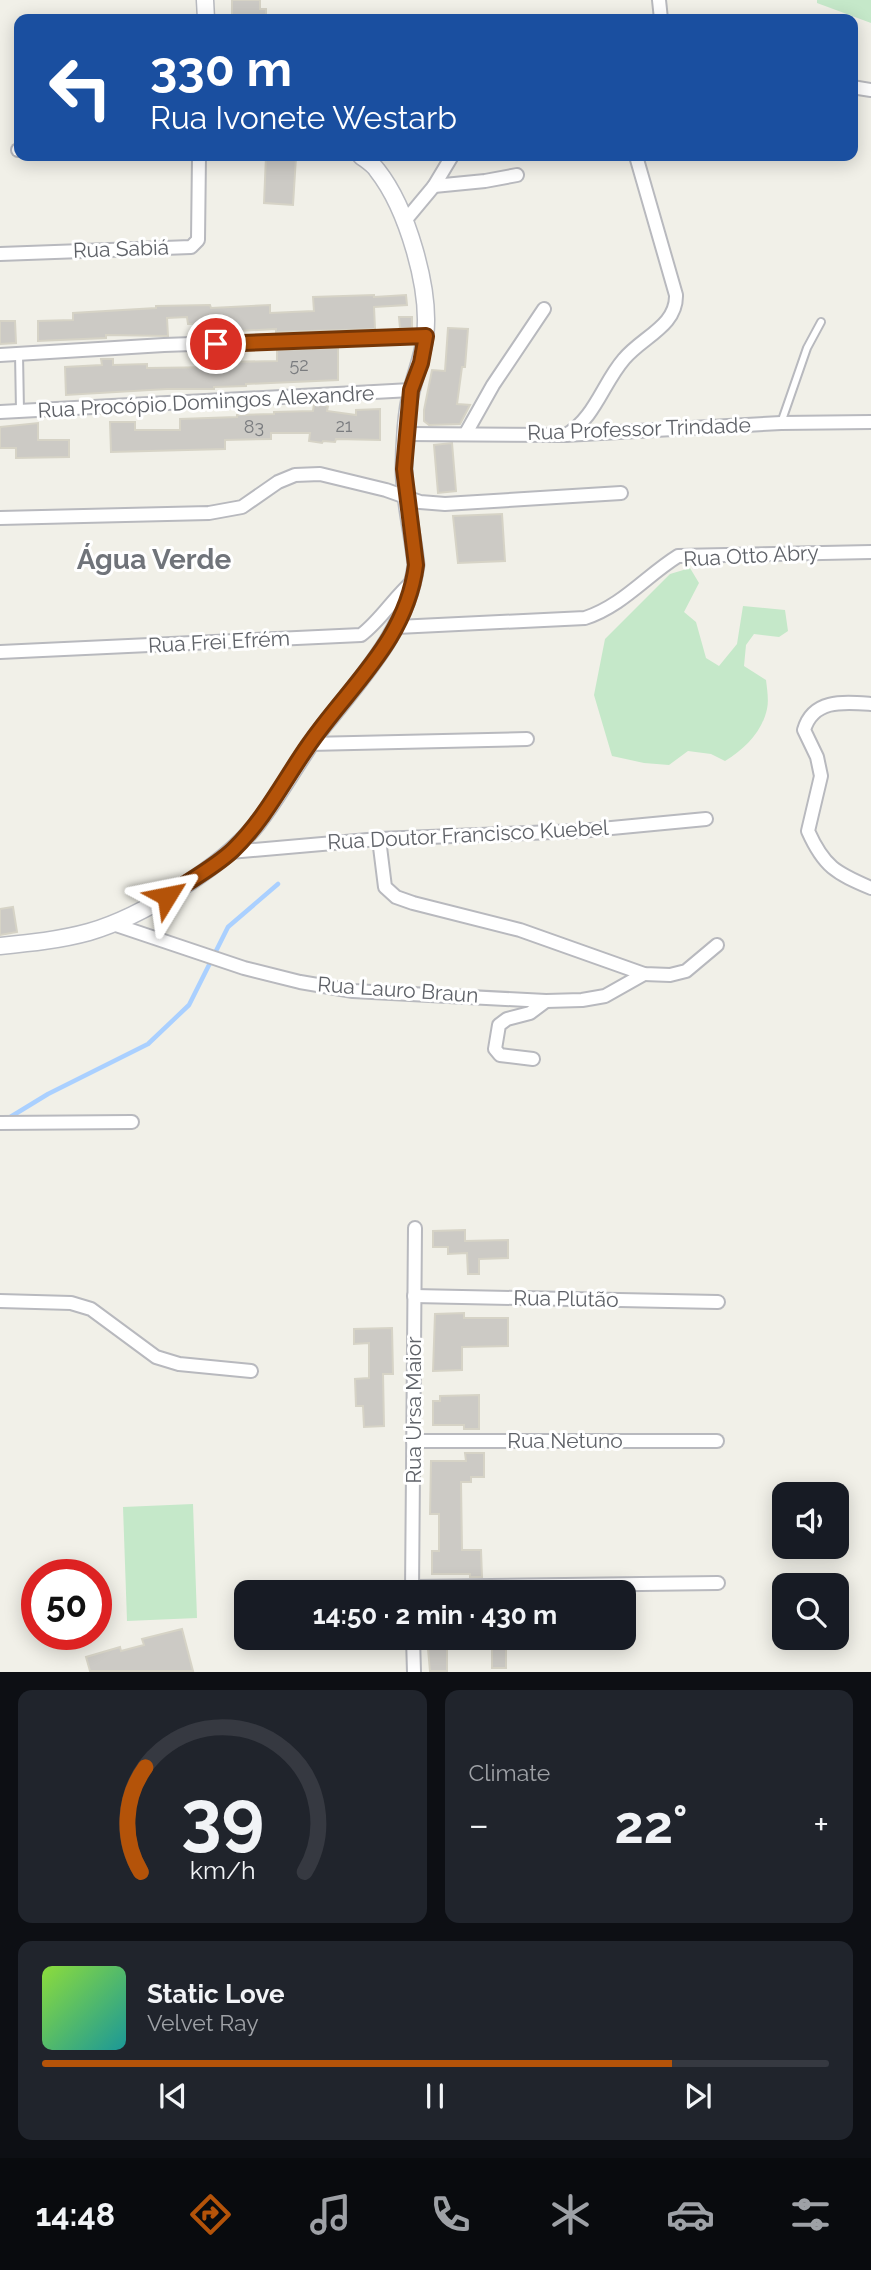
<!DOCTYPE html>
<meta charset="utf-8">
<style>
:root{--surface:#171b24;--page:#20242c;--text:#f1f3f6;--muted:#9ea1a6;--line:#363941;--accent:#b45309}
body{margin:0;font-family:Raleway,sans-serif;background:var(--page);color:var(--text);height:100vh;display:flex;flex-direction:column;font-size:26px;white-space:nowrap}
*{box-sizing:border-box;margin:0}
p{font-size:23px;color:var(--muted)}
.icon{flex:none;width:38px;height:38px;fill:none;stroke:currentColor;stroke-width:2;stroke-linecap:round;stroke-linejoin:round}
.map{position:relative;height:1672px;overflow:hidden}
.details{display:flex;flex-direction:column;gap:18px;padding:18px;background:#0d0f14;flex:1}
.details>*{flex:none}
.hud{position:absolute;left:14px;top:14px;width:844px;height:147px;border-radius:14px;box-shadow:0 4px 18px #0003;background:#1a4fa0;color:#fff;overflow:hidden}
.tools{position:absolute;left:772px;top:1482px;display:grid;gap:14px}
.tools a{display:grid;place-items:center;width:77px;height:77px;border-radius:14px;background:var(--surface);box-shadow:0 4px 18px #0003;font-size:35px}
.speed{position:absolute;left:21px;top:1559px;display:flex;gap:14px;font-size:35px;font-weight:700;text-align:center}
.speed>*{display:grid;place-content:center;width:91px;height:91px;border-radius:50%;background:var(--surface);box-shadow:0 4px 18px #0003;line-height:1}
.speed .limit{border:10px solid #d22;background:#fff;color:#111}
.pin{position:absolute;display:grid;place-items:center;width:60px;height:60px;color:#fff;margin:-30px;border:4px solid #fff;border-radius:50%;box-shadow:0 2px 7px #0007}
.me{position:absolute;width:77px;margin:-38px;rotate:55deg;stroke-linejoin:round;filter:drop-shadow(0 0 5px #0008)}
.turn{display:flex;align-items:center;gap:24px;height:147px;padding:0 21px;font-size:32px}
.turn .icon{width:91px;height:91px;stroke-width:2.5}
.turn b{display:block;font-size:49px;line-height:60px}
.big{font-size:52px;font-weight:700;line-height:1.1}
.details .widget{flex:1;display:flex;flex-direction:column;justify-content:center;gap:10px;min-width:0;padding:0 24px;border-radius:14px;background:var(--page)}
.details .dial{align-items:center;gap:0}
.dial svg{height:182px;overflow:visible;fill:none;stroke:var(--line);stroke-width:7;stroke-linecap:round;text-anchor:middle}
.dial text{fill:var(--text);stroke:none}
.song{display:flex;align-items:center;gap:21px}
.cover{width:84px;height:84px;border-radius:10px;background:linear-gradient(135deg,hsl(90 70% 55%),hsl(180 70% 35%))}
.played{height:7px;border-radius:4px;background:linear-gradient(90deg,var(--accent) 80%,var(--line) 80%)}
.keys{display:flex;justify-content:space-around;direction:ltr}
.heat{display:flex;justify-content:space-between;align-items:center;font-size:38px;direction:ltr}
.details .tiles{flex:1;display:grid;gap:18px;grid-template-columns:1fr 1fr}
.widget:last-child{grid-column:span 2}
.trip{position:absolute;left:234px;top:1580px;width:402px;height:70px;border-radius:14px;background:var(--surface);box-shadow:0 4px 18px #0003;font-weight:700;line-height:70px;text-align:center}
.tabs{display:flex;height:112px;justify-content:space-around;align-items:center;background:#090b0e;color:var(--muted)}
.tabs .icon{width:49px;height:49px}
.tabs .selected{color:var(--accent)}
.tabs b{font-size:32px;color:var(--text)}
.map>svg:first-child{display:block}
.green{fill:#c5e8c9}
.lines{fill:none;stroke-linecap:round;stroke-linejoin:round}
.stream{stroke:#aad0ff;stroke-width:4.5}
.building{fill:#cccac5;stroke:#d6d3c6;stroke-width:2}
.service-casing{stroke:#b8b9be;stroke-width:10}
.minor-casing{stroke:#b8b9be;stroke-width:16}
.secondary-casing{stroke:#b9bbc1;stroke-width:19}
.service{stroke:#fff;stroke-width:6}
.minor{stroke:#fff;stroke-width:12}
.secondary{stroke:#fff;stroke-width:16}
.route-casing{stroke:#753606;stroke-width:18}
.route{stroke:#b45309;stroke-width:12}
.labels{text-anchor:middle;stroke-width:6;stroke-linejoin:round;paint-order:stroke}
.number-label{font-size:18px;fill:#7a7c7f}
.street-label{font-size:21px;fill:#5f6268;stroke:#fff}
.district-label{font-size:28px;font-weight:bold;fill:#70747a;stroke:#fff}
</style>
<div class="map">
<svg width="871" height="1672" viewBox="0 0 871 1672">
<rect width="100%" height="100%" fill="#f1f0e8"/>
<g class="green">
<polygon points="817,0 871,0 871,23 817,3"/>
<path d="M690,568L699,583L684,612L696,622L706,658L719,666L737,644L743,606L785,610L788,631L779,637L754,634L746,645L744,666L766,680C767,689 769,700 767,709C762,732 745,749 725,761L711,754L688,751L669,765L644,763L612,756L594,695L605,639L670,574Z"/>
<polygon points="193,1504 197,1618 127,1621 123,1507"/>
</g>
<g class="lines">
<polyline class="stream" points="7,1119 48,1094 148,1044 189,1005 228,927 278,884"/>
</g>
<g class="building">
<polygon points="232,0 260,0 260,9 266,9 266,19 232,19"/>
<polygon points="266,156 296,157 293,205 264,203"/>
<polygon points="374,295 374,297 406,295 407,305 374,307 375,329 276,332 276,329 218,332 218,323 188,324 187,317 167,318 168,336 106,335 106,338 38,341 38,321 73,320 73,313 156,308 156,306 210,305 211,308 270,305 270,313 314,311 313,297"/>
<polygon points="399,317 412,317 412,328 400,328"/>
<polygon points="0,321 15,321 16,343 0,344"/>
<polygon points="448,328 468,329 465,367 462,367 457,404 470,405 460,424 429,425 424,421 424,410 432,370 445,371"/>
<polygon points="338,348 338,380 246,384 246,386 214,387 214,389 167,389 66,395 65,367 102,365 101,359 113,359 113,365 147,364 147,368 221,367 221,362 277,361 277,350"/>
<polygon points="314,404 328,406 327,411 356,415 356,410 380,409 380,440 336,439 335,442 323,441 322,443 309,441 310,433 271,433 271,439 225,440 225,449 111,452 110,422 135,422 135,430 180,430 180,419 237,417 237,415 274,414 274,412 313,411"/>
<polygon points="38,423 38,440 69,440 69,457 16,458 16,448 0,448 0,427"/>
<polygon points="452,443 456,491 438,493 434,445"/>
<polygon points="502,514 505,561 458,563 453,516"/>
<polygon points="13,907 17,932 0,935 0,909"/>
<polygon points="465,1230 465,1241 508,1240 508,1258 479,1259 479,1274 468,1274 467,1253 448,1254 448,1247 433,1247 433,1231"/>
<polygon points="464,1313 464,1318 508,1318 508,1346 462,1347 462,1370 433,1371 435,1314"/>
<polygon points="392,1328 393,1374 383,1374 384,1426 364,1427 363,1406 356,1406 355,1379 369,1378 369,1343 354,1344 354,1329"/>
<polygon points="479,1395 479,1429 464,1429 464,1425 433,1425 433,1401 440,1401 440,1396"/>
<polygon points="465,1453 484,1453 484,1477 471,1477 471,1482 461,1482 462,1550 481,1550 482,1577 470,1577 470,1574 432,1574 432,1551 439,1551 439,1514 430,1514 431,1461 466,1461"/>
<polygon points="182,1629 193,1671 90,1671 86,1657 120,1647 121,1651 144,1645 142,1639"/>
<polygon points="427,1638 447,1638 447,1671 430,1671"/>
<rect x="492" y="1638" width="14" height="30"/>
</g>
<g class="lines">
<defs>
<g id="service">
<polyline points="19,354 20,411"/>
<polyline points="781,423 807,348 821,322"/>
</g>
<g id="minor">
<polyline points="659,0 661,19"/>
<polyline points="852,87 871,90"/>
<polyline points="18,150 19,150"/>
<polyline points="434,186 485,181 517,175"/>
<polyline points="404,222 434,186 452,156"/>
<polyline points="0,254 191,247 198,240 199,156"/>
<polyline points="0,355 164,345 426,336"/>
<polyline points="0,412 411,390"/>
<polyline points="466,433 493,385 544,309"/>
<polyline points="407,434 565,435 781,423 871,422"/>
<path d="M566,435C595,418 603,383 624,359C642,337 677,326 676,295L636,156"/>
<polyline points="0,518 209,513 242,507 278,482 295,475 320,474 386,490 420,502 445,504 621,493"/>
<path d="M397,627L585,618C622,606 646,576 678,556L871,552"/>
<path d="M0,652L361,635C381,620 394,597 414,580"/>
<path d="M871,704C843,702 813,699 804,730L817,757L821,776L808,831C824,867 836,873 871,888"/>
<polyline points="309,744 527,739"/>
<polyline points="379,839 385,887 396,897 413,903 520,930 644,974 670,975 686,971 717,945"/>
<polyline points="230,852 379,839 580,831 706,819"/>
<polyline points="113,924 244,968 300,982 353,991 546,1001 582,1000 605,996 644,974"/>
<polyline points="533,1059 500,1055 495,1049 499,1025 507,1019 530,1013 546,1001"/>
<polyline points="0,1123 132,1122"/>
<polyline points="414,1296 718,1302"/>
<polyline points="0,1301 71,1303 91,1309 156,1357 179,1364 251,1371"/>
<polyline points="413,1441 717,1441"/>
<polyline points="412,1587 718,1583"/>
<polyline points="412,1592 415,1228"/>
<polyline points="413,1638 414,1672"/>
</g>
<g id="secondary">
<polyline points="205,0 206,19"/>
<path d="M0,946C30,943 60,940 89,932C141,917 223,867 257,824C282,792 300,756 325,724C364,675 407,629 416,565C413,533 404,501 404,469C404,448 406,410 412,389C416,372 423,356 425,337C431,289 407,208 377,170C373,164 366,160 361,156"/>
</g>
</defs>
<use href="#service" class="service-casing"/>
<use href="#minor" class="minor-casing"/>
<use href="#secondary" class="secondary-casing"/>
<use href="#service" class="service"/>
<use href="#minor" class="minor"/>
<use href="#secondary" class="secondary"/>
</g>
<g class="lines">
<defs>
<path id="route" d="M167,896C188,881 214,868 233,850C264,820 283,782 308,746C349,686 406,642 416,565L404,469L411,390L421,363L426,336L216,344"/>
</defs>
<use href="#route" class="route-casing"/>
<use href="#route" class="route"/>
</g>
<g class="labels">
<g class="number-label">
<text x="299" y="371">52</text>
<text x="344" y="432">21</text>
<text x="254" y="433">83</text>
</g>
<g class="street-label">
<text transform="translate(121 249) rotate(-2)" y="7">Rua Sabiá</text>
<text transform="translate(206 402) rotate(-3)" y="7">Rua Procópio Domingos Alexandre</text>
<text transform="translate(639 429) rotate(-2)" y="7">Rua Professor Trindade</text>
<text transform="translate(751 556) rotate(-3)" y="7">Rua Otto Abry</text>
<text transform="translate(219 642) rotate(-3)" y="7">Rua Frei Efrém</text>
<text transform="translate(468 835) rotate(-3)" y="7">Rua Doutor Francisco Kuebel</text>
<text transform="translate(398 990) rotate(4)" y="7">Rua Lauro Braun</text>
<text transform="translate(566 1299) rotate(1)" y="7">Rua Plutão</text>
<text transform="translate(414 1410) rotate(-90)" y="7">Rua Ursa Maior</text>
<text x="565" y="1448">Rua Netuno</text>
</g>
<g class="district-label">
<text x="154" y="569">Água Verde</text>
</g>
</g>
</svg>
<div class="tools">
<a><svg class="icon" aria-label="sound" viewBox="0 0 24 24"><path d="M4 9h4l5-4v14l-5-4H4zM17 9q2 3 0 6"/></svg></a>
<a><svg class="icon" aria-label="search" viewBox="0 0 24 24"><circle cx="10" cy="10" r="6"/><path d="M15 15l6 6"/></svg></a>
</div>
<div class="speed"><div class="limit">50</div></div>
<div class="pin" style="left:216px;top:344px;background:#d93025"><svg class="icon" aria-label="arrive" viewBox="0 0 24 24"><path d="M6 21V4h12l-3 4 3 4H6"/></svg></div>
<svg class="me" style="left:167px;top:896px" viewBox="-20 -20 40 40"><path d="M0-17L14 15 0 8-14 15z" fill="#b45309" stroke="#fff" stroke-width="4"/></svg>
<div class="trip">14:50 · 2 min · 430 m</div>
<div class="hud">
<div class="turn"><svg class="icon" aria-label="left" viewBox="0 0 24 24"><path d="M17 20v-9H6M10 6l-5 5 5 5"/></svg><div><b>330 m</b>Rua Ivonete Westarb</div></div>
</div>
</div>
<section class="details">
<div class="tiles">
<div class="widget dial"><svg viewBox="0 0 100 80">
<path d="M14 69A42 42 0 1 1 86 69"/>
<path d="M14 69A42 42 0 0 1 16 23" stroke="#b45309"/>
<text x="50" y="56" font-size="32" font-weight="700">39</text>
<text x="50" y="72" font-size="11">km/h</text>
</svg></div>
<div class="widget"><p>Climate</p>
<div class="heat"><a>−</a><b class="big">22°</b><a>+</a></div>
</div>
<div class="widget">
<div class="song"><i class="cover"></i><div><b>Static Love</b><p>Velvet Ray</p></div></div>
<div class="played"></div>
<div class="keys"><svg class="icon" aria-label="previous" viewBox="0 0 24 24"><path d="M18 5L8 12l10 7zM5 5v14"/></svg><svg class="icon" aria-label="pause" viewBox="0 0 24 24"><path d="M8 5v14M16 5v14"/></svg><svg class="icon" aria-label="next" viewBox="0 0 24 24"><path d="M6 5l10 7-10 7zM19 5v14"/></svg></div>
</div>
</div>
</section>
<nav class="tabs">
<b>14:48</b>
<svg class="icon selected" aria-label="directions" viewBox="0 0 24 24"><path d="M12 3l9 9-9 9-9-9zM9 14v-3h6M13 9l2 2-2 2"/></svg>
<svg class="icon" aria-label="music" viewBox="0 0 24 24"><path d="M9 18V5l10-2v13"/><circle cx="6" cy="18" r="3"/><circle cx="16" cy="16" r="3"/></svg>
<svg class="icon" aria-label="phone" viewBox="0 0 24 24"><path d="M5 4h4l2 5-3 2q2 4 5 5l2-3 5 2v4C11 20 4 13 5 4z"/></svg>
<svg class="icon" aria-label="climate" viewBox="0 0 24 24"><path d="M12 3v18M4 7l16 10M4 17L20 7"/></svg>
<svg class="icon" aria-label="car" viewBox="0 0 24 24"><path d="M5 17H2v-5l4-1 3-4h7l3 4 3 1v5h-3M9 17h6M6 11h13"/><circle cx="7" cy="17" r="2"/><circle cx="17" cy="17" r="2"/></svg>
<svg class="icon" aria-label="filters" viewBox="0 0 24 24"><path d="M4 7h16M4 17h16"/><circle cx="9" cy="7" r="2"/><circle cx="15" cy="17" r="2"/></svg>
</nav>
